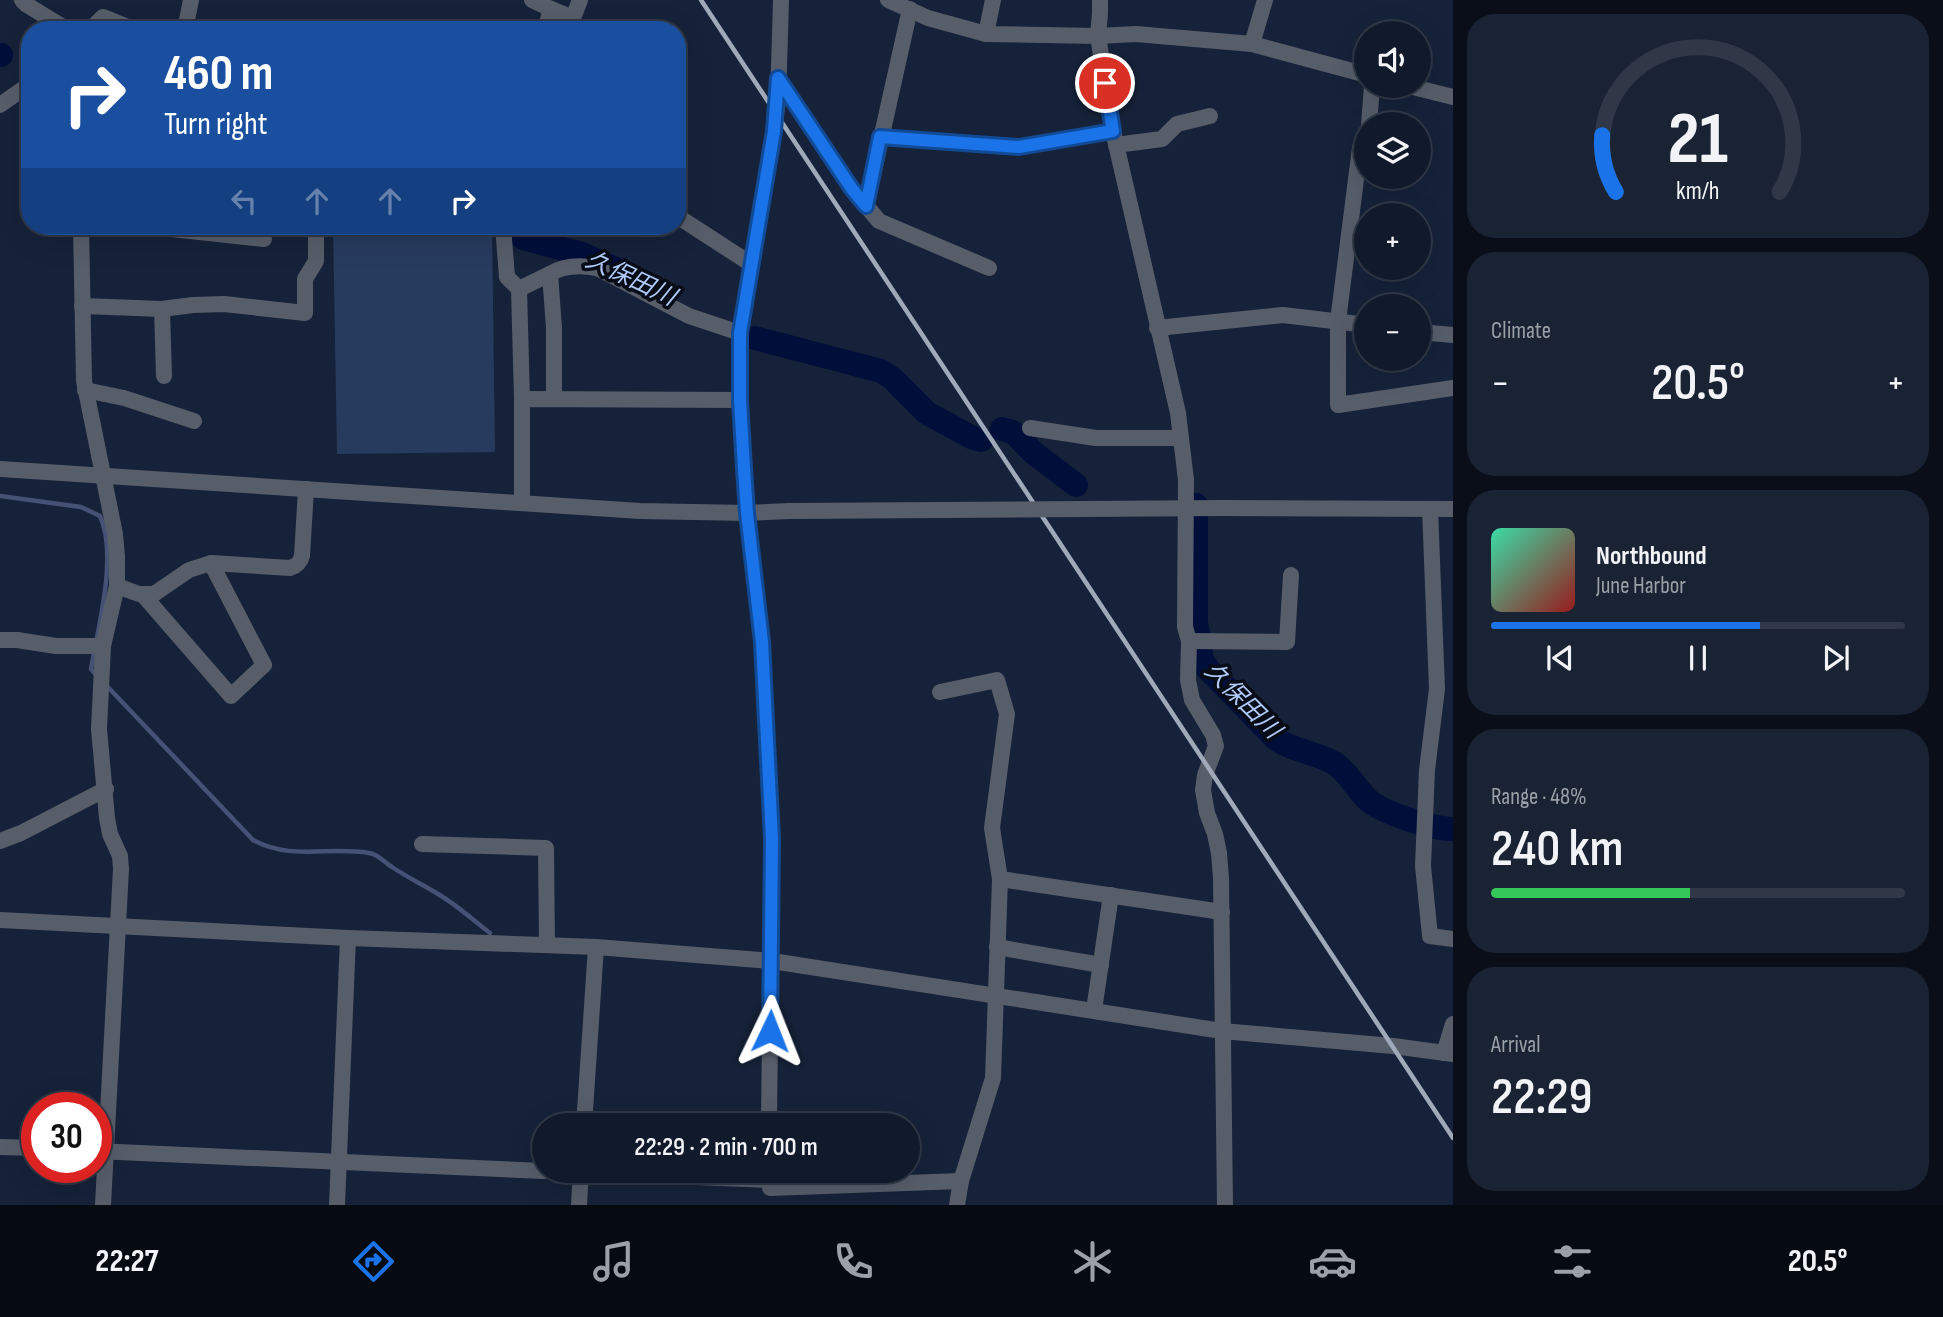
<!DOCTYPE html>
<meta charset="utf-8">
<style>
:root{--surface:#101a2b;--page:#192333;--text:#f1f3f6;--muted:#9ca1a9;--line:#303847;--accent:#1a73e8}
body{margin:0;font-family:"Sofia Sans Condensed","Noto Sans JP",sans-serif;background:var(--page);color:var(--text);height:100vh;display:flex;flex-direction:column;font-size:26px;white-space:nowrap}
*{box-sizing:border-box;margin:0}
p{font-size:23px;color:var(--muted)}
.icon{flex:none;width:38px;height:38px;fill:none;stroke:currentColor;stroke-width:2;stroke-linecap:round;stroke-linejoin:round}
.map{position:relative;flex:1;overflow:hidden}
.sheet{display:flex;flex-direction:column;gap:14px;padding:14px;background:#090e18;width:490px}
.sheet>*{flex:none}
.banner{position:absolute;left:21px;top:21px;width:665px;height:214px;border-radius:28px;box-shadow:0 7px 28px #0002,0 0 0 2px var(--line);background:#1a4fa0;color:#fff;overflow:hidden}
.controls{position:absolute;left:1354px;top:21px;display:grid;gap:14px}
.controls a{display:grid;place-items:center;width:77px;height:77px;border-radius:50%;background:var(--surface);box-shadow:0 7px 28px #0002,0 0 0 2px var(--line);font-size:35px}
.speed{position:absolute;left:21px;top:1092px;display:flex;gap:14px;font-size:35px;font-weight:700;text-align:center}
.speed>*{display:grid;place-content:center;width:91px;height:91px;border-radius:50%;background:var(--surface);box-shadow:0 7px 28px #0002,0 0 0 2px var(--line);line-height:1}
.speed .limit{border:10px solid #d22;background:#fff;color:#111}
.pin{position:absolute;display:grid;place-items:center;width:60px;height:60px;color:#fff;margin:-30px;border:4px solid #fff;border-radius:50%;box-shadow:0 2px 7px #0007}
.me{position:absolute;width:77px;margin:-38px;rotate:2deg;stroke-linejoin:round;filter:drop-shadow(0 0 5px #0008)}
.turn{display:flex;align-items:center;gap:24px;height:147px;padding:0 28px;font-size:32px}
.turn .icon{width:91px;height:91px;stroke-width:2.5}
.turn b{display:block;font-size:49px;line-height:60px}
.lanes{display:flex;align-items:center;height:66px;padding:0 28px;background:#0003;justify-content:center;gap:35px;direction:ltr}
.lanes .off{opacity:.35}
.big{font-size:52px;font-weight:600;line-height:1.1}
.sheet .card{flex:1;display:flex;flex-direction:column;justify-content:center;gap:10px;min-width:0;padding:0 24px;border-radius:28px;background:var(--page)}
.sheet .dial{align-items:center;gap:0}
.dial svg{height:182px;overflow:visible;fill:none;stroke:var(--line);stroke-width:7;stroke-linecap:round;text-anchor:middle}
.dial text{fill:var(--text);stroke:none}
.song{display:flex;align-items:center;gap:21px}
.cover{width:84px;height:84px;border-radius:10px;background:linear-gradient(135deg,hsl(160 70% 55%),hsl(0 70% 35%))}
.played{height:7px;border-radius:4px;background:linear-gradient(90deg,var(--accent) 65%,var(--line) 65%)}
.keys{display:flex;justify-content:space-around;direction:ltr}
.heat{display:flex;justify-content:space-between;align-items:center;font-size:38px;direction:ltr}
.charge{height:10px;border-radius:5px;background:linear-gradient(90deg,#34c759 48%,var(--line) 0)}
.trip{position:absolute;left:532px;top:1113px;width:388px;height:70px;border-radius:35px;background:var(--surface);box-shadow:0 7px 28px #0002,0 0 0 2px var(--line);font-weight:600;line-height:70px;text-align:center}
.dock{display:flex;height:112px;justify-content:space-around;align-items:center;background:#060a11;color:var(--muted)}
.dock .icon{width:49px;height:49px}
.dock .current{color:var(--accent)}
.dock b{font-size:32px;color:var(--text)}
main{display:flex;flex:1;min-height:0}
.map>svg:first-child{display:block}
.green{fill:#273b5f}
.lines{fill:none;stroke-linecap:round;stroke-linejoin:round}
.stream{stroke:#465275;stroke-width:4.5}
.river{stroke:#000e3a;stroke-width:24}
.minor{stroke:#575e6a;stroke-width:16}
.rail{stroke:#a0a9ba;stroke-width:4.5}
.minor-bridge{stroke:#575e6a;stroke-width:16}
.route-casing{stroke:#114b97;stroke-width:18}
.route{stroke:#1a73e8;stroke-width:12}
.labels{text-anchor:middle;stroke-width:7;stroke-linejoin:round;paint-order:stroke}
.water-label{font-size:24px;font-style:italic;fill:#b0caf8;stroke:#070c16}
</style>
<main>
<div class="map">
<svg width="1453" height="1205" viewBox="0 0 1453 1205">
<rect width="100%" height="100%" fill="#162239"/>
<polygon class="green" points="333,226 492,226 495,452 337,454"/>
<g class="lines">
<g class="stream">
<path d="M0,496L81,507L100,516C118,555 98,628 91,669L97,676"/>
<path d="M105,684L253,840C292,861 328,846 369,853C378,854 384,862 392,867C407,877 423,885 438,894C457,905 473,920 490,933"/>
</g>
<g class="river">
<polyline points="0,55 1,55"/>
<polyline points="518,226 519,233 523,238 582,254 624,273"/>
<polyline points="755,338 881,371 892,378 927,413 971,437 981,440"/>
<polyline points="1002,429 1013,432 1035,454 1076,485"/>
<path d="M1196,505V623L1201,647V658L1207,668L1275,738C1292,751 1315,752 1334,763C1347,771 1356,788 1367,799C1382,813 1433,829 1453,829"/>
</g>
<g class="minor">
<polyline points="22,0 27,5 68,30"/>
<polyline points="532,0 551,9"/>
<polyline points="888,0 928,18 986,34 1098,36 1136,34 1252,44 1367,75"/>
<polyline points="1100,0 1100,13 1098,36 1113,131 1178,413 1186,480 1185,627 1189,641 1188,680 1192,700 1213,735 1216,746 1205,775 1203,790 1207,813 1215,834 1219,853 1221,878 1225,1205"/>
<polyline points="90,30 103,17 135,30"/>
<polyline points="185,30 191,0"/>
<polyline points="545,30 551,9 573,18 580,0"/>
<polyline points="986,34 993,0"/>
<polyline points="1252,44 1265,0"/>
<polyline points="778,78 852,189 879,221 989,268"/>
<polyline points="1409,86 1453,97"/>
<polyline points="0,105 30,84"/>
<polyline points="1369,124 1372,86"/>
<polyline points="1367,133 1360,148 1338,321 1338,405 1453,388"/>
<polyline points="880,137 1019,147 1113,131"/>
<polyline points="1116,145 1162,139 1177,124 1210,116"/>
<polyline points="866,206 910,9"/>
<polyline points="677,216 751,264"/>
<polyline points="81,226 84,381 115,534 117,557 117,586 103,646 99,729 107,818 110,834 120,856 121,869 103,1205"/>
<polyline points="144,226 264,239"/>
<polyline points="503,226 507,277 519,289"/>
<polyline points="82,306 162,309 193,305 224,304 305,313 305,279 316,261 316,226"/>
<polyline points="162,309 164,376"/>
<polyline points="1157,328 1283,315 1367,325"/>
<polyline points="1419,332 1453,335"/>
<polyline points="85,390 124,398 194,421"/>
<polyline points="522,399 519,289 550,274"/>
<path d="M554,399V328L550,274C564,265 580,265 597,268L689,316L740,333"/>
<polyline points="1030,428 1096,438 1180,438"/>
<polyline points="0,469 640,511 747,513 789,511"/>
<polyline points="522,503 522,399 740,400"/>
<polyline points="1222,508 1453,509"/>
<polyline points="1430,509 1437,689 1427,770 1423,866 1430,936 1453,939"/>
<path d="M117,586L139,594H154L189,570L211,563L290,568C297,566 300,563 302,556L306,489"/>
<polyline points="144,596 231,696 264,665 211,563"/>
<polyline points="0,640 17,640 56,646 103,646"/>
<polyline points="1189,641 1287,642 1291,575"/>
<polyline points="940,692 997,680 1007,714 992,828 1000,879 993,1078 961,1181 957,1205"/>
<polyline points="0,841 21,833 106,789"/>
<polyline points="422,844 546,848 547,945"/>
<polyline points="1000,879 1222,912"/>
<polyline points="0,920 348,938 596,947 772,961 1222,1031 1393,1046 1453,1054"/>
<polyline points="997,947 1101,965"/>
<polyline points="1094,1010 1111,895"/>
<polyline points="1444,1053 1453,1024"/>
<polyline points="584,1125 596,947"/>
<polyline points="769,1125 772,840 762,642 747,513 740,400 740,333 774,131 778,100 781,0"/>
<polyline points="0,1147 37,1148"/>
<polyline points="96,1151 544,1171"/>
<polyline points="547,1171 769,1180"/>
<polyline points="770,1188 961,1181"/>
<polyline points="337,1205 348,938"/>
<polyline points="579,1205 581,1171"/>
</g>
<polyline class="rail" points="701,0 1453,1138"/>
<polyline class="minor-bridge" points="789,511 1222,508"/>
</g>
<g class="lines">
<defs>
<polyline id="route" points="770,1031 772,839 762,642 747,513 744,468 740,401 740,333 774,131 778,78 852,189 866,206 880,137 1019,147 1113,131 1105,83"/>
</defs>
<use href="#route" class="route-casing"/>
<use href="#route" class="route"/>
</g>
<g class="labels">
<g class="water-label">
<text transform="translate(631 278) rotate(25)" y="8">久保田川</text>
<text transform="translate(1243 700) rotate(45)" y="8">久保田川</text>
</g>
</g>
</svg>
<div class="controls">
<a><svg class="icon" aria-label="sound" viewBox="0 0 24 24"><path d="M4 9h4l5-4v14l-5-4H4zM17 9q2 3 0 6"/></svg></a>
<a><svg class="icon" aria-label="layers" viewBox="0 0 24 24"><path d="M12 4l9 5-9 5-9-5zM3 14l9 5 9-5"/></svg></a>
<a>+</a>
<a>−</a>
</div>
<div class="speed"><div class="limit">30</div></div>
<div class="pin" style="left:1105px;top:83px;background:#d93025"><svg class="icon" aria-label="arrive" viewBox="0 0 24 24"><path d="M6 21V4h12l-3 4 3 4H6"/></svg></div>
<svg class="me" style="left:770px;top:1031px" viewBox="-20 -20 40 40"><path d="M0-17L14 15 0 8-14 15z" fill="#1a73e8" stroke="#fff" stroke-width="4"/></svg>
<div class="trip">22:29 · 2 min · 700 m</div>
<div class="banner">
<div class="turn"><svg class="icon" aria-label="right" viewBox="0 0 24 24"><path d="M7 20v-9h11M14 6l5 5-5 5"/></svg><div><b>460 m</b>Turn right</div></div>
<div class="lanes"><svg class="icon off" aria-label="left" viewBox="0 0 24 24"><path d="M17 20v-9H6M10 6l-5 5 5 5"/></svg><svg class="icon off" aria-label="ahead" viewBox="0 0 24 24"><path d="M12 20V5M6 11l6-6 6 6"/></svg><svg class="icon off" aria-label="ahead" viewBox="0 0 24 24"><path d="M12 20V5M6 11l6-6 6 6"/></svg><svg class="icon" aria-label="right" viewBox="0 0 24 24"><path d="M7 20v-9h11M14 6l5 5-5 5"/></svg></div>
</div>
</div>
<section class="sheet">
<div class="card dial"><svg viewBox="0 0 100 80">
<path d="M14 69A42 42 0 1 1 86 69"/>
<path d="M14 69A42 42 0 0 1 8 44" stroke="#1a73e8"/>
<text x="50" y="56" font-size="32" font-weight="700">21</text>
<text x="50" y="72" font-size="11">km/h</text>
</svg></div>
<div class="card"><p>Climate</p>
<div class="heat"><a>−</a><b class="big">20.5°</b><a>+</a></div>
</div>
<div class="card">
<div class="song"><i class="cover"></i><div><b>Northbound</b><p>June Harbor</p></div></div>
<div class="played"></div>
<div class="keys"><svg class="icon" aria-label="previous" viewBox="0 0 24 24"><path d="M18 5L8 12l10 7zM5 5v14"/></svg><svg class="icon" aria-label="pause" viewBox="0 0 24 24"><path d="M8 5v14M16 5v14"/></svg><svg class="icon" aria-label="next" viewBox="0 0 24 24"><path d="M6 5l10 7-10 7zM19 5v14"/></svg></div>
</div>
<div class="card"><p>Range · 48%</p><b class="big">240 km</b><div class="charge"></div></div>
<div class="card"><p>Arrival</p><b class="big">22:29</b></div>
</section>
</main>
<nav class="dock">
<b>22:27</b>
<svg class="icon current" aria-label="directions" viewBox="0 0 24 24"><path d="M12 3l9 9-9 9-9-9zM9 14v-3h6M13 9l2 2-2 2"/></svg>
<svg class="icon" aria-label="music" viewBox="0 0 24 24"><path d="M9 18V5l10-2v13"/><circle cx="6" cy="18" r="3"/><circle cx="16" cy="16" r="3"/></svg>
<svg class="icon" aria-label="phone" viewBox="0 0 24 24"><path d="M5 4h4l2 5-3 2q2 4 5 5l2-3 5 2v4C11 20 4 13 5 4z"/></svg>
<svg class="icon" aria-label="climate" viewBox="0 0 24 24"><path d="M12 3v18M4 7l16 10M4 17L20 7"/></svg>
<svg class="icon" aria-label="car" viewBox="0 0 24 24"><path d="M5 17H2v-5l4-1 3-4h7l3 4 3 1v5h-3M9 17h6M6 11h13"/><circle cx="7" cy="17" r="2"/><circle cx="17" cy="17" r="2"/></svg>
<svg class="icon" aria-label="filters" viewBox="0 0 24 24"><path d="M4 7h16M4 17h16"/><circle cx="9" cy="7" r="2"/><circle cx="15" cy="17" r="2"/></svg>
<b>20.5°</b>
</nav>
